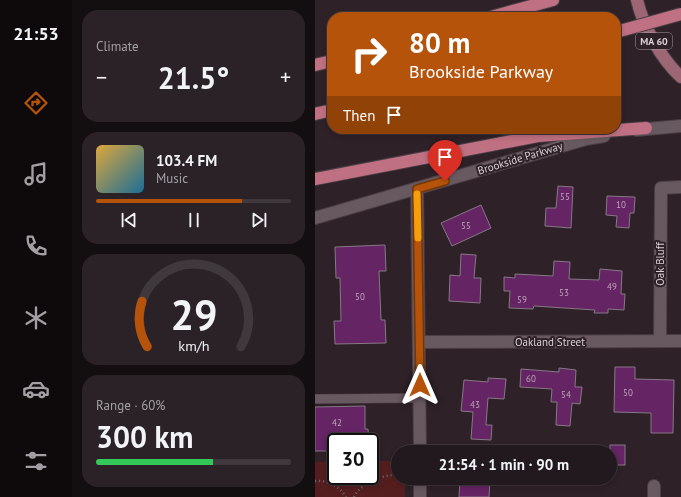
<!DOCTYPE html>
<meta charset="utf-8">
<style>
:root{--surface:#22191e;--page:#2a2227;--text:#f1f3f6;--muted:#a2a0a4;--line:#3f383c;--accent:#b45309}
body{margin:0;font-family:"PT Sans",sans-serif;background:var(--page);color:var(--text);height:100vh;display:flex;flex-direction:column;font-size:15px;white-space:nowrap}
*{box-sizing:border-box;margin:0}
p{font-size:13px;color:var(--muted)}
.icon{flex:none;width:22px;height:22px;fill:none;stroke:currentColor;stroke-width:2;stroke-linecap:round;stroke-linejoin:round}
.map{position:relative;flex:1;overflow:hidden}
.sheet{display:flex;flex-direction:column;gap:10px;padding:10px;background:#130e10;width:243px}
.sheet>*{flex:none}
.top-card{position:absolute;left:12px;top:12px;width:294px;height:122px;border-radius:16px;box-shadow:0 2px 6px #0003,0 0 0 1px var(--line);background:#b45309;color:#fff;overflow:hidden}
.speed{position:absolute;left:12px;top:433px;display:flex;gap:8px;font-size:20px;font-weight:700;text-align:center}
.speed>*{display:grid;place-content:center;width:52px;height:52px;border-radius:50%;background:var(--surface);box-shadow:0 2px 6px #0003,0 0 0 1px var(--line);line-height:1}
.speed .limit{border:2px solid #111;border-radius:6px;background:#fff;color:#111}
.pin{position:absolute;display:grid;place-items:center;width:34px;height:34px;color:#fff;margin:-41px -17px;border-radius:50% 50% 50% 0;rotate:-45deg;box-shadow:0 0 4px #0007}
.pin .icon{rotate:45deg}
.me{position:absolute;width:44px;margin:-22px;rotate:0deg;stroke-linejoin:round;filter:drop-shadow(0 0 3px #0008)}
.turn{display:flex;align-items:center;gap:14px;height:84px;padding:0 16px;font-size:18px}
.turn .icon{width:52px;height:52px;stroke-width:2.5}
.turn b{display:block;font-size:28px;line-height:34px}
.then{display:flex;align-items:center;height:38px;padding:0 16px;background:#0003;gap:8px;font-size:15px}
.big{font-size:30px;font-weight:700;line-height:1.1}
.sheet .card{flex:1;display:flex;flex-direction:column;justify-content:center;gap:6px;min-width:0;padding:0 14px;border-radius:16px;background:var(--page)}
.sheet .dial{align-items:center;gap:0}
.dial svg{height:104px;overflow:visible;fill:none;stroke:var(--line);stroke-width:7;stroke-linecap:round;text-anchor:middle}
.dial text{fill:var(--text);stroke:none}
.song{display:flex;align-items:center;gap:12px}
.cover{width:48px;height:48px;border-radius:6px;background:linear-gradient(135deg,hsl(40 70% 55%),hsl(200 70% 35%))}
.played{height:4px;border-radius:2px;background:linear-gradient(90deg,var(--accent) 75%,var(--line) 75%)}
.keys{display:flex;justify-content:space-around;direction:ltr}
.heat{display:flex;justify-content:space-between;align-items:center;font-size:22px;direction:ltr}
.charge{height:6px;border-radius:3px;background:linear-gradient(90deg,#34c759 60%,var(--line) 0)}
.trip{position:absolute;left:76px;top:445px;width:226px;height:40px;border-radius:20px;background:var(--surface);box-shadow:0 2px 6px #0003,0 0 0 1px var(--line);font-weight:700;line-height:40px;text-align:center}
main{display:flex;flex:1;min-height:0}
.dock{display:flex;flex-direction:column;width:72px;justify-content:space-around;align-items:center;background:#0e0a0c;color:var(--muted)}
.dock .icon{width:28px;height:28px}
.dock .on{color:var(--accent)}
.dock b{font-size:18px;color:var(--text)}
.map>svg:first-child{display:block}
.green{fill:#551e1e}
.building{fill:#652464;stroke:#867985}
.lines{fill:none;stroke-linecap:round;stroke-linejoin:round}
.lane-casing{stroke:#493e44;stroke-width:10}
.street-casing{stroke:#493e44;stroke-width:14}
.secondary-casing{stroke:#493e44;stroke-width:14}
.primary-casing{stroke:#493e44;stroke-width:14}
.highway-casing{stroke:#493e44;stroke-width:14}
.path{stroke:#73686e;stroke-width:2.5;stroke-dasharray:1 3;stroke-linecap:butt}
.lane{stroke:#685860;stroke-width:9}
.street{stroke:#685860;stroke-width:12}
.secondary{stroke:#685860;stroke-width:12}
.primary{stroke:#9d6675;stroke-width:12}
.highway{stroke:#c07083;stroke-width:12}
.highway-bridge-casing{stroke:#493e44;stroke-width:14;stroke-linecap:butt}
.highway-bridge{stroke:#c07083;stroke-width:12}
.route-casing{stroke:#753606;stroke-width:10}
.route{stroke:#b45309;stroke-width:7}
.slow{stroke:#f59e0b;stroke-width:7}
.labels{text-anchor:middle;stroke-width:4;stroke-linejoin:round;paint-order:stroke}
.number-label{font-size:9px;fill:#bda6b9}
.shield{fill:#2e2128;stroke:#a69ca1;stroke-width:1}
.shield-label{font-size:10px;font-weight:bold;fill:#dad1d5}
.street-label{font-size:11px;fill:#dad1d5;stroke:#2e2128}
</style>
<main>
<nav class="dock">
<b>21:53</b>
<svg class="icon on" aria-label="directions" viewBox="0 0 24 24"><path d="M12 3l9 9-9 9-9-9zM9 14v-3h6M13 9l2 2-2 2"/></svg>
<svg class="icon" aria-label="music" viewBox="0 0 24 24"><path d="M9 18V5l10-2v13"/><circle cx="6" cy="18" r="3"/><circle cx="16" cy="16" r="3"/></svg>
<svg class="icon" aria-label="phone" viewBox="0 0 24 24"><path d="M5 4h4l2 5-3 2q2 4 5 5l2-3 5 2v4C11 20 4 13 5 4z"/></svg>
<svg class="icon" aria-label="climate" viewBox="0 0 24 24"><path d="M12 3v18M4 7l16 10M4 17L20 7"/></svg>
<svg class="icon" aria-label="car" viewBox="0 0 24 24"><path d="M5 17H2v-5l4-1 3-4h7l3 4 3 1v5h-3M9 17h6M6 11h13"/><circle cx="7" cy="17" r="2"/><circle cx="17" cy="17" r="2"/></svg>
<svg class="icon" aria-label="filters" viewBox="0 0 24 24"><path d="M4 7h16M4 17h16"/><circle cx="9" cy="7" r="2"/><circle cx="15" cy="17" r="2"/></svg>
</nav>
<section class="sheet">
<div class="card"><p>Climate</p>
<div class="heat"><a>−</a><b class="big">21.5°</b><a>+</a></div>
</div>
<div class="card">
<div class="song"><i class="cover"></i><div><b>103.4 FM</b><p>Music</p></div></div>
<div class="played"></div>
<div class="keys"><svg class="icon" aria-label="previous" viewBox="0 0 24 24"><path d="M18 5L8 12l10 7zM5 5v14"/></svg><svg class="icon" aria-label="pause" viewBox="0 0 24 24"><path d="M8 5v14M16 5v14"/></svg><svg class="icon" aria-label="next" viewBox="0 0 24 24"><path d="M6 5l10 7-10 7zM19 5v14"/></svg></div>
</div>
<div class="card dial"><svg viewBox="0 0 100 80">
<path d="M14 69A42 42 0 1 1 86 69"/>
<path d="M14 69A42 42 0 0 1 10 34" stroke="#b45309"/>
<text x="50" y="56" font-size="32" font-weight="700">29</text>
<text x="50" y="72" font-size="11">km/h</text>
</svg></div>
<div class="card"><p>Range · 60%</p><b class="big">300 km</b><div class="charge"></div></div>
</section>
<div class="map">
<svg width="366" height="497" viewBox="0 0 366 497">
<rect width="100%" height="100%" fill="#2e2128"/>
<polygon class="green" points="21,461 21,476 55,476 55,461 83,461 83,478 90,478 90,497 0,497 0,462"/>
<g class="building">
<polygon points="243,186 258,187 256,228 230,226 231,208 241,208"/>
<polygon points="292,196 320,197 319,213 315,213 314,228 301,227 302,216 291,215"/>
<polygon points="166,205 176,228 137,246 126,223"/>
<polygon points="70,245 71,271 64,271 66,320 70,320 71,343 20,344 19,321 26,321 25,278 21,278 20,247"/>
<polygon points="146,254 161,255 159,278 166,278 165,303 134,301 135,275 145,276"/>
<polygon points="239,261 255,262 254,279 284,280 285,269 307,271 306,294 310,294 309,310 293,309 293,313 279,313 280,310 219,306 218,309 194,308 195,291 189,291 189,277 200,278 200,274 238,276"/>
<polygon points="300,367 320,367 320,379 359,380 358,433 336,433 336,413 299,412"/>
<polygon points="244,368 261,370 260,387 267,387 265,404 257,403 255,426 241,425 242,402 236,402 237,389 205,387 206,369 244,372"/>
<polygon points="173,378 191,379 189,399 173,398 171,425 177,425 176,440 156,439 158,412 146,411 149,380 173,382"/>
<polygon points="50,406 50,429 53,429 54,442 21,442 21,451 0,451 0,407"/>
<rect x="295" y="445" width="15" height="20"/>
<polygon points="145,479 175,481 174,497 144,497"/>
</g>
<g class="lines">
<defs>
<polyline id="lane" points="0,399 105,398"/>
<g id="street">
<polyline points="102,189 105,452"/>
<polyline points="345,341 346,188 366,187"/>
<polyline points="104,342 366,341"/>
<polyline points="105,478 105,497"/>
<polyline points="339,497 339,486"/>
</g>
<g id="secondary">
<polyline points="321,130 366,126"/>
<polyline points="0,218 271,139 289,136"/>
</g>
<path id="primary" d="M322,0C328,26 346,59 366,77"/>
<g id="highway">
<polyline points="176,17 238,0"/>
<polyline points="0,65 17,61"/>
<polyline points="0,114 17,110"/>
<polyline points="0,179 223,136 331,128"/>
</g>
</defs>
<use href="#lane" class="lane-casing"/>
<use href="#street" class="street-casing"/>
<use href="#secondary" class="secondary-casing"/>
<use href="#primary" class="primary-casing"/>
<use href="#highway" class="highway-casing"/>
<g class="path">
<path d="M0,481C13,480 24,486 31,497"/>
<path d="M39,497C46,483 68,474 83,475"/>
</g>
<use href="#lane" class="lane"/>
<use href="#street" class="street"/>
<use href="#secondary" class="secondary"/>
<use href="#primary" class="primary"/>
<use href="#highway" class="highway"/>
<defs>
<polyline id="highway-bridge" points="301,32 366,14"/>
</defs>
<use href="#highway-bridge" class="highway-bridge-casing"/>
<use href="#highway-bridge" class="highway-bridge"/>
</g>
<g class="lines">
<defs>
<polyline id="route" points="105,385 102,189 130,181"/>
</defs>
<use href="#route" class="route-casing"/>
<use href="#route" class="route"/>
<polyline class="slow" points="102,194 103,238"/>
</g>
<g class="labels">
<g class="number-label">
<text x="250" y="200">55</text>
<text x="306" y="208">10</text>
<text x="151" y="229">55</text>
<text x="297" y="290">49</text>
<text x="249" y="296">53</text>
<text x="45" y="300">50</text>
<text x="207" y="303">59</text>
<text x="216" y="382">60</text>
<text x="313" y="396">50</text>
<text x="251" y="398">54</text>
<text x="160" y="408">43</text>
<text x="22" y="426">42</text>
</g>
<rect class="shield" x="321" y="33" width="36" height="16" rx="3"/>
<g class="shield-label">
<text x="339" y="45">MA 60</text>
</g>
<g class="street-label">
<text transform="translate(205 158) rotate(-17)" y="4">Brookside Parkway</text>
<text transform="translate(345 264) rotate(-90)" y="4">Oak Bluff</text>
<text x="235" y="346">Oakland Street</text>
</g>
</g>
</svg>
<div class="speed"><div class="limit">30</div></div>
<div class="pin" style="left:130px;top:181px;background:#d93025"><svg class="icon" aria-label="arrive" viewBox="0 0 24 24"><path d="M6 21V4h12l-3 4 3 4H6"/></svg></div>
<svg class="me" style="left:105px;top:385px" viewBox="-20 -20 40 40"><path d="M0-17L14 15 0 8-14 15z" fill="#b45309" stroke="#fff" stroke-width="4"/></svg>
<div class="trip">21:54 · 1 min · 90 m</div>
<div class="top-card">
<div class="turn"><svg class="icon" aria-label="right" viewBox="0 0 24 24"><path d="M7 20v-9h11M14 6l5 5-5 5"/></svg><div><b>80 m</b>Brookside Parkway</div></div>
<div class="then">Then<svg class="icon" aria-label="arrive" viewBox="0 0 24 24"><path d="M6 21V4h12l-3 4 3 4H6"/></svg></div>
</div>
</div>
</main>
